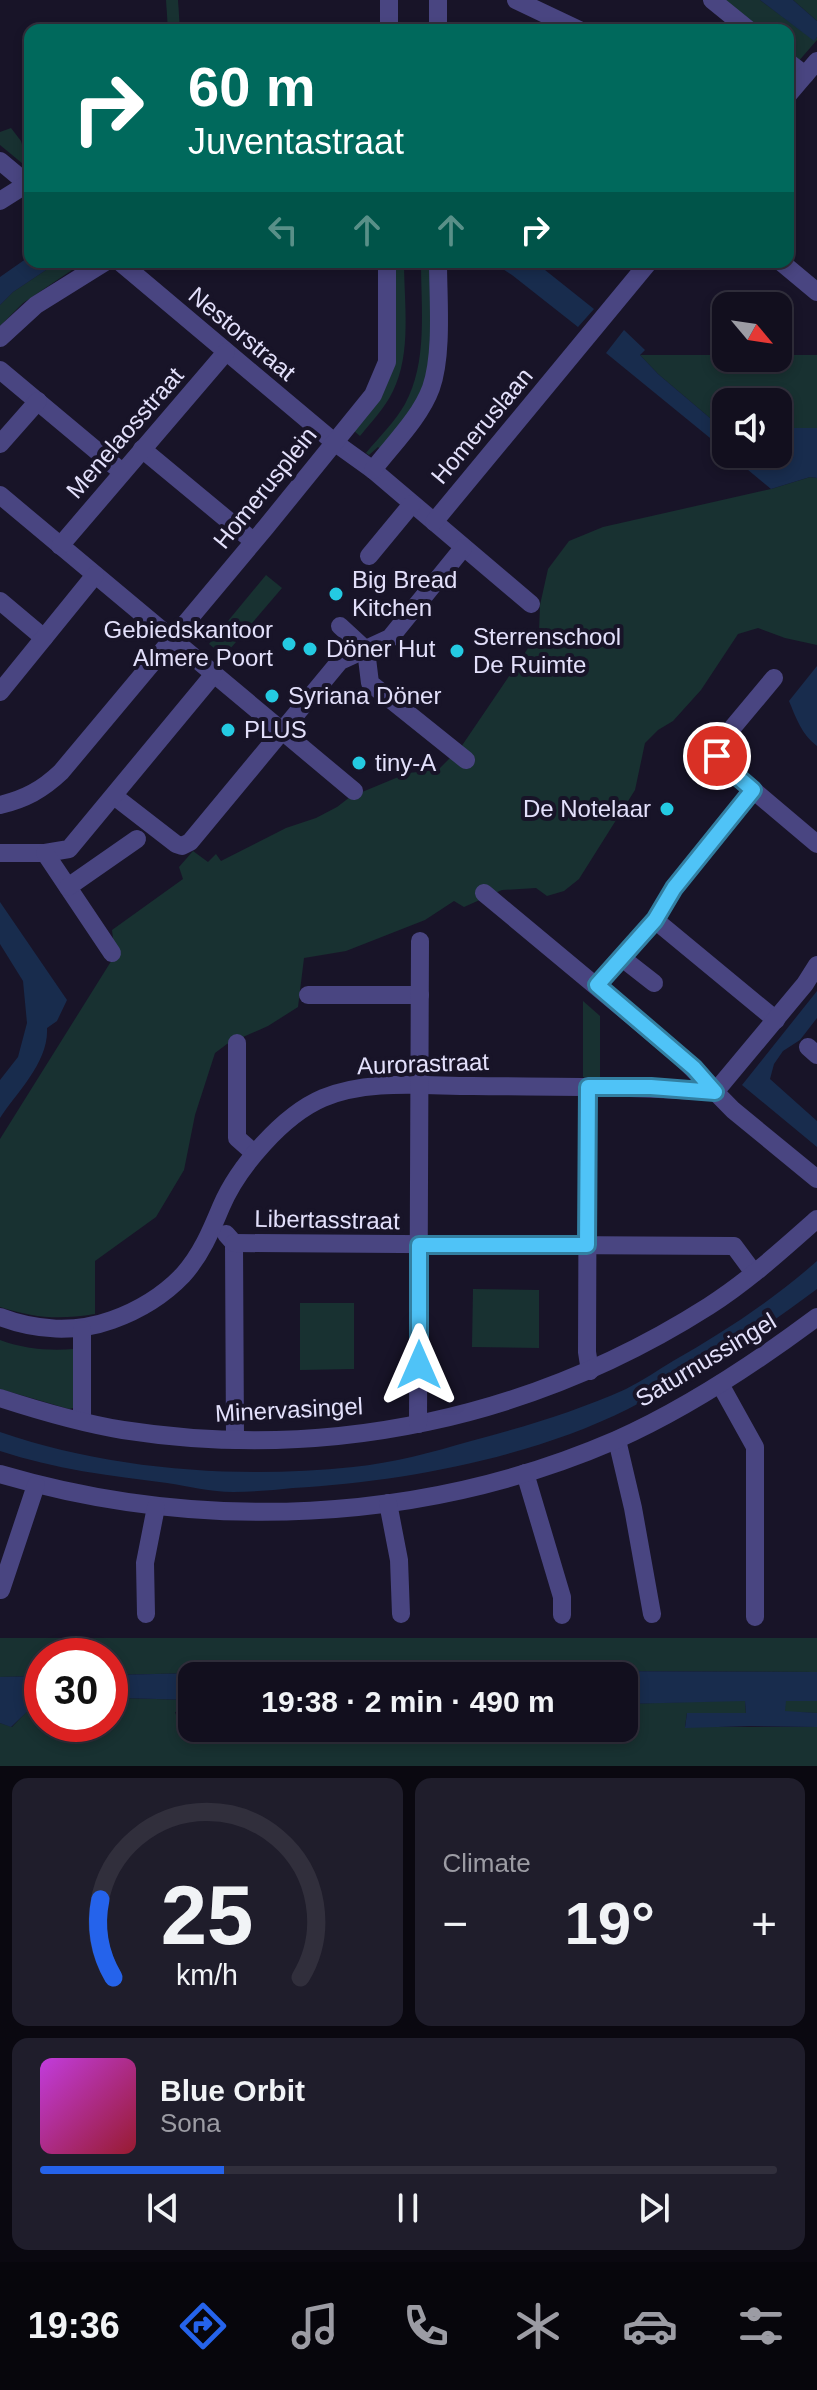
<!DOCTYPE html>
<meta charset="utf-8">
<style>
:root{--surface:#120f1e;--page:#1f1d2b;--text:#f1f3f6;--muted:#9c9ca4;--line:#312f3c;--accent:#2563eb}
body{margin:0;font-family:Helvetica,sans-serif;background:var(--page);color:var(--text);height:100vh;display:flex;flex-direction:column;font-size:30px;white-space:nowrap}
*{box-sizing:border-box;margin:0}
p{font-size:26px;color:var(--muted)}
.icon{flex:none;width:44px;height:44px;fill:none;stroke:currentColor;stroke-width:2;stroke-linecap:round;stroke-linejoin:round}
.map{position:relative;height:1766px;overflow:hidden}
.sheet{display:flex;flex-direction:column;gap:12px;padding:12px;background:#0a0810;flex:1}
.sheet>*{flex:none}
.hud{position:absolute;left:24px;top:24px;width:770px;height:244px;border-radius:16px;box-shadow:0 4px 12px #0003,0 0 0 2px var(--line);background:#00695c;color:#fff;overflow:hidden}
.needle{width:52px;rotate:119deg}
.buttons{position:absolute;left:712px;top:292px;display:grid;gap:16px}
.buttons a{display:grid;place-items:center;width:80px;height:80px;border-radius:16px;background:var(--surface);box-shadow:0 4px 12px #0003,0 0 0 2px var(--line);font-size:40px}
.speed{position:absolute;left:24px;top:1638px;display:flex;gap:16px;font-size:40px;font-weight:700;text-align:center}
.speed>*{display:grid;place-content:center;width:104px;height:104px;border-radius:50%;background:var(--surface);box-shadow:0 4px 12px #0003,0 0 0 2px var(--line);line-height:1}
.speed .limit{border:12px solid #d22;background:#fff;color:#111}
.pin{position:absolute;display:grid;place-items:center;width:68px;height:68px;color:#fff;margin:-34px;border:4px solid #fff;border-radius:50%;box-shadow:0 2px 8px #0007}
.me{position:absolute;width:88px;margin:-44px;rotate:0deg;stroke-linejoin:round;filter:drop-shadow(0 0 6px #0008)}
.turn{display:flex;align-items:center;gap:28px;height:168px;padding:0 32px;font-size:36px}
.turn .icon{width:104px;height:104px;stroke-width:2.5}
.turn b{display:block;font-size:56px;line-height:68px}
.lanes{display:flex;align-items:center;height:76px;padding:0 32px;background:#0003;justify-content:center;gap:40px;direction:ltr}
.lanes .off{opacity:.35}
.big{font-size:60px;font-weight:600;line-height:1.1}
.sheet .tile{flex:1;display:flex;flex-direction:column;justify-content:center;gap:12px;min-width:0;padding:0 28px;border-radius:16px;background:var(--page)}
.sheet .dial{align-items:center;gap:0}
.dial svg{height:208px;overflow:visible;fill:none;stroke:var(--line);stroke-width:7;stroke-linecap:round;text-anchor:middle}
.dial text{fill:var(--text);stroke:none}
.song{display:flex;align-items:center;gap:24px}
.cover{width:96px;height:96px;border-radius:12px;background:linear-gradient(135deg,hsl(290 70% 55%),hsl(350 70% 35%))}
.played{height:8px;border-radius:4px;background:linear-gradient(90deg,var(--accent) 25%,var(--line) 25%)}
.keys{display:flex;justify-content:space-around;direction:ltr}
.heat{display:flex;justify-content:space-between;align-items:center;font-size:44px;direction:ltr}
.sheet .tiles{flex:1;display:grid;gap:12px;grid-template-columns:1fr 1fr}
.tile:last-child{grid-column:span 2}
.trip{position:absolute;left:178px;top:1662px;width:460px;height:80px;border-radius:16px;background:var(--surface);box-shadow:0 4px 12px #0003,0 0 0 2px var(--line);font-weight:600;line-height:80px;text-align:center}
.menu{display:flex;height:128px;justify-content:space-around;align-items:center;background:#07060c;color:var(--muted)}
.menu .icon{width:56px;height:56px}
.menu .selected{color:var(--accent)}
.menu b{font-size:36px;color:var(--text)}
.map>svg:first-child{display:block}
.green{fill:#183131}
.water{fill:#182c4d}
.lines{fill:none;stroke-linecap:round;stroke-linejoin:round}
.minor{stroke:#494581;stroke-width:18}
.route-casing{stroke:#337fa1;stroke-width:20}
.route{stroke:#4fc3f7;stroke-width:14}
.poi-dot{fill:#24cae2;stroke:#181428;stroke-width:3}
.labels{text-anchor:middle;stroke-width:8;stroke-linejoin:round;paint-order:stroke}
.street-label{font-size:24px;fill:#e3e0fb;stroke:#181428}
.poi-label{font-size:24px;fill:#e3e0fb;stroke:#181428;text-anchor:start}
</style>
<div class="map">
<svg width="817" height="1766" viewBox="0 0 817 1766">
<rect width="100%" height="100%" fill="#181428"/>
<g class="green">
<polygon points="166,0 178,0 180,30 168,30"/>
<polygon points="720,0 760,0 814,40 817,37 817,40 797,63 788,55 788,30 758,30"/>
<polygon points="793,0 817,0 817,21"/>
<polygon points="11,128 21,141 27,162 23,164 0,145 0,132"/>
<polygon points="58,262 84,262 23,303 0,326 0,305 13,292"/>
<path d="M395,262H404C404,303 412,353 393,391C385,408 372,421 360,436L353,430L375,403Z"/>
<path d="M421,262H431C431,293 435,346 427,375C420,404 399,426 382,450L378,447L369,455L366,453C379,437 395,422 405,404C428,362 421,309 421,262Z"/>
<polygon points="640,355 726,355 726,358 778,358 778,355 817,355 817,428 778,428 778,402 726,402 726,427 717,424 658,374"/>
<path d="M810,477L817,478V645L785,638L758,628L738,634L701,690L673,721L658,730L645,743L635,790L579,879L564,891L547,896L536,888L502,890L464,907L454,901L425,920L346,951L304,958L298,1007L268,1026L227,1044L215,1053L195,1115L184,1170L156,1217L95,1261V1314C58,1320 35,1318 0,1307V1139L115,955L112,930L183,879L179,867L193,851L208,862L216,854L221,861L286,828L316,818L337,807L350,797L408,773L438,770L461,747L539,632L540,605L548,569L569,541L603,527L771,489Z"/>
<polygon points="266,575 282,588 224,656 209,644"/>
<polygon points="583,1001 600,1016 600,1077 583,1077"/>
<polygon points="473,1289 539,1290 539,1348 472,1347"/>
<polygon points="300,1303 354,1303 354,1369 300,1370"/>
<path d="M0,1340C24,1349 49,1351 74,1349L73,1408L69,1409L0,1389Z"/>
<polygon points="0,1638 817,1638 817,1672 327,1670 110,1675 110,1656 42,1656 42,1676 0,1677"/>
<polygon points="121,1698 192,1700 192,1711 175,1712 178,1720 192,1720 192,1728 624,1728 624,1704 745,1700 746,1714 687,1713 685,1727 817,1727 817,1766 0,1766 0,1723 12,1727 34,1704 42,1702 42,1724 110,1724 110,1707"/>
<polygon points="785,1701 817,1701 817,1713 785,1712"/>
</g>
<g class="water">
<polygon points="760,0 793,0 817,21 817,37 814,41"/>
<polygon points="30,256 30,262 58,262 13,292 0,305 0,277"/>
<polygon points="492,262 535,262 594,309 578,327 512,275"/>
<polygon points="624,330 645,350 640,355 658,374 717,424 726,427 726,451 606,353"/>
<polygon points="778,428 817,428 817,478 810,477 771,489 729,454 778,454"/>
<path d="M817,666V746C802,735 796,718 789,701Z"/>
<path d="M0,902L67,1000L57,1021L47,1028C49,1062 17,1092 0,1118V1080L18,1057L27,1023L23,981L0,944Z"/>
<polygon points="817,991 817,1018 800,1040 783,1051 774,1064 770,1079 817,1121 817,1147 742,1085"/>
<path d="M817,1261V1289C757,1334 694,1374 628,1409C530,1458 402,1482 293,1488C273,1490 253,1492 233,1492C211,1492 188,1486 167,1483C111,1476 54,1469 0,1451V1432C111,1470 236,1479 353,1467C393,1463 433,1452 471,1441C524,1427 577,1411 626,1389C642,1381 658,1370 673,1361C724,1332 773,1300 817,1261Z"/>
<polygon points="327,1670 817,1672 817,1701 786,1701 785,1711 817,1713 817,1727 750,1726 685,1728 687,1713 746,1713 745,1701 624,1704 624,1676 192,1676 192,1700 121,1698 110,1707 110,1675"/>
<polygon points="42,1676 42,1702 34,1705 11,1727 0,1723 0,1677"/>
</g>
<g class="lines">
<g class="minor">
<polyline points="438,0 438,30"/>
<polyline points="516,0 579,30"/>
<polyline points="712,0 749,30"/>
<polyline points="389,30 389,0"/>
<polyline points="788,62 805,75"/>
<polyline points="788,95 817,61"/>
<polyline points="0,161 30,186"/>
<polyline points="0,201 30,182"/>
<polyline points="120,262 334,442 373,470 531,604"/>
<polyline points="781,262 817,292"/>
<polyline points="0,338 36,305 105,262"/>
<polyline points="0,370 122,472"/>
<polyline points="0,444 38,401"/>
<polyline points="142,449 253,541"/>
<path d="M373,470C392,445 420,418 431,388C443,354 438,298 438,262"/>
<polyline points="0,495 354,791"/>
<polyline points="434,522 649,262"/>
<polyline points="60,546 226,352"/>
<polyline points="369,556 412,504"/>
<polyline points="0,601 44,638"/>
<polyline points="340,626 366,650 370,683 466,760"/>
<polyline points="774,678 718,745 717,756 726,767 817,844"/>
<polyline points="0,692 95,575"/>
<polyline points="114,796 176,844 182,846 190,842 340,661 390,638 463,548"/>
<path d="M0,805C25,799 42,790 61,772L266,527L373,395L387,362V262"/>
<polyline points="0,853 45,853 69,849 214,674"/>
<polyline points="45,853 112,953"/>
<polyline points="68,887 137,839"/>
<polyline points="484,893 681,1057 733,1110 817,1179"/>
<polyline points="655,920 776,1020"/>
<polyline points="622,958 654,983"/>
<polyline points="597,985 655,920 674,888 753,790"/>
<polyline points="308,995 420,995"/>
<polyline points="237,1043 237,1138 254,1153"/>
<polyline points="808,1047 817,1055"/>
<polyline points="588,1087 587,1352 590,1371"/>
<polyline points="226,1234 234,1243 235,1440"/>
<polyline points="234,1243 734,1246 754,1273"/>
<path d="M0,1317C36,1331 76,1333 112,1320C140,1310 162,1297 183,1275C201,1255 211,1231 221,1207C238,1167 283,1115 323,1098C368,1079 424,1086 473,1086C554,1087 634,1086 715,1092L805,984L817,965"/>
<polyline points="82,1329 82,1421"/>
<polyline points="720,1384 755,1447 755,1617"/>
<path d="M0,1398C40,1411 81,1423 123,1430C329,1462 533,1418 709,1306C748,1281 782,1250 817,1219"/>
<polyline points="418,1424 420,941"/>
<polyline points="617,1440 633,1508 652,1614"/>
<polyline points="525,1473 562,1597 562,1615"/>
<path d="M0,1474C201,1533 422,1524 616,1440C688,1408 754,1364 817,1317"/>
<polyline points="388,1503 399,1560 401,1614"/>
<polyline points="1,1590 36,1485"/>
<polyline points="146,1614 145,1563 156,1507"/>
</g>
</g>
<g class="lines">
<defs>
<polyline id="route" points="419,1365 419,1245 587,1245 588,1087 651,1087 715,1092 694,1068 597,985 655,920 674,888 753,790 726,767 717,756"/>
</defs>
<use href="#route" class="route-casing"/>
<use href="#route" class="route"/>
</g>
<g class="poi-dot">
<circle cx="336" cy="594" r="8"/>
<circle cx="289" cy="644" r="8"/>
<circle cx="310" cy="649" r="8"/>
<circle cx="457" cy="651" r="8"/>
<circle cx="272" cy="696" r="8"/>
<circle cx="228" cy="730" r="8"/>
<circle cx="359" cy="763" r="8"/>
<circle cx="667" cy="809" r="8"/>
</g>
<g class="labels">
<g class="street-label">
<text transform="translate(242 334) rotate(40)" y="8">Nestorstraat</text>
<text transform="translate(482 426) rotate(-50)" y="8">Homeruslaan</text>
<text transform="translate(125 433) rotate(-49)" y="8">Menelaosstraat</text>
<text transform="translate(265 488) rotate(-51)" y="8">Homerusplein</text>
<text transform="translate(423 1064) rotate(-2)" y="8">Aurorastraat</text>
<text transform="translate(327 1220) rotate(1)" y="8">Libertasstraat</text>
<text transform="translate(706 1360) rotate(-31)" y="8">Saturnussingel</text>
<text transform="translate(289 1410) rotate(-3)" y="8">Minervasingel</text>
</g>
<g class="poi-label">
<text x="352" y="588">Big Bread<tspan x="352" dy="28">Kitchen</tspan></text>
<text x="273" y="638" text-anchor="end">Gebiedskantoor<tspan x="273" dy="28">Almere Poort</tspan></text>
<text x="473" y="645">Sterrenschool<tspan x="473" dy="28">De Ruimte</tspan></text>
<text x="326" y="657">Döner Hut</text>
<text x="288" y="704">Syriana Döner</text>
<text x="244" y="738">PLUS</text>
<text x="375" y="771">tiny-A</text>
<text x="651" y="817" text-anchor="end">De Notelaar</text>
</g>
</g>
</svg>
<div class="buttons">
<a><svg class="needle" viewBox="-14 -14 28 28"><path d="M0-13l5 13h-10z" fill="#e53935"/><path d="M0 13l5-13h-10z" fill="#9c9ca4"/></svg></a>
<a><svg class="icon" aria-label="sound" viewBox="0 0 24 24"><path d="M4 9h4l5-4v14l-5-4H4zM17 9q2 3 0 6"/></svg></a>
</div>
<div class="speed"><div class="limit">30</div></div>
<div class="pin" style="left:717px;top:756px;background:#d93025"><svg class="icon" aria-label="arrive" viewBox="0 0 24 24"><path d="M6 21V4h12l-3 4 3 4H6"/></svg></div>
<svg class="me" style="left:419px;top:1365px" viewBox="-20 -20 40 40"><path d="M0-17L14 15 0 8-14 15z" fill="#4fc3f7" stroke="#fff" stroke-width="4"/></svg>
<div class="trip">19:38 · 2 min · 490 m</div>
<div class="hud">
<div class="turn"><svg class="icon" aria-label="right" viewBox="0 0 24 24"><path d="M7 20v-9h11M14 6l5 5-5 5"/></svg><div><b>60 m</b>Juventastraat</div></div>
<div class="lanes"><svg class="icon off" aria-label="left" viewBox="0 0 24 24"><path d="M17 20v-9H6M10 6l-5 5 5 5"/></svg><svg class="icon off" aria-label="ahead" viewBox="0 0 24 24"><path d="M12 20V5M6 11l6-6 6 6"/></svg><svg class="icon off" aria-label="ahead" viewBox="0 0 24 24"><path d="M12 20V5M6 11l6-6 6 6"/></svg><svg class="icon" aria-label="right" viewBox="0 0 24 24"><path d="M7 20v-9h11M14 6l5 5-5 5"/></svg></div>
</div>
</div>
<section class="sheet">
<div class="tiles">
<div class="tile dial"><svg viewBox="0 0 100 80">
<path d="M14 69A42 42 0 1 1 86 69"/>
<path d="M14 69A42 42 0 0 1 9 39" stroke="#2563eb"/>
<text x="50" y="56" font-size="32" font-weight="700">25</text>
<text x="50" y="72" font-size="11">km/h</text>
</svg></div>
<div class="tile"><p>Climate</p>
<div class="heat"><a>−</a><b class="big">19°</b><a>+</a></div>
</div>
<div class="tile">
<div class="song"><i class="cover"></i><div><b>Blue Orbit</b><p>Sona</p></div></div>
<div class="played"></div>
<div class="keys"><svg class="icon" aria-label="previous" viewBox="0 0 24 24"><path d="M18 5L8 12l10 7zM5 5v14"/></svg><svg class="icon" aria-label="pause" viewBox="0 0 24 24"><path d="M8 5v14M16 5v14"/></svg><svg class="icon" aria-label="next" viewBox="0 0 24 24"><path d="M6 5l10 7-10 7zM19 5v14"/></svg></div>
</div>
</div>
</section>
<nav class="menu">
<b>19:36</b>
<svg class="icon selected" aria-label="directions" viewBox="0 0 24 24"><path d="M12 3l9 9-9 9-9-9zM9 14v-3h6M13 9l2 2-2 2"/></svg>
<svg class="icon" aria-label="music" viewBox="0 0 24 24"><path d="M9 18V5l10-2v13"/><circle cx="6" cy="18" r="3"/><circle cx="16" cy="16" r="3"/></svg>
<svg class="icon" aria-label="phone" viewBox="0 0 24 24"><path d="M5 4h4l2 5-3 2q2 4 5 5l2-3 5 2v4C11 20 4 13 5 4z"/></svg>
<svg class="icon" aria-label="climate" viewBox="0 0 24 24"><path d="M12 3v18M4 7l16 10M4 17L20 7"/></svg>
<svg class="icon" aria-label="car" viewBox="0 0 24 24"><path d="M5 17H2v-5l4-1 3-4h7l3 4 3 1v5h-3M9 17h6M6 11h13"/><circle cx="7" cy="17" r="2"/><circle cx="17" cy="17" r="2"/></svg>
<svg class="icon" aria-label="filters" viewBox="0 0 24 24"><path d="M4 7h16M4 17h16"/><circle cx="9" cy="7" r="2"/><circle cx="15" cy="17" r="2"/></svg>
</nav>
